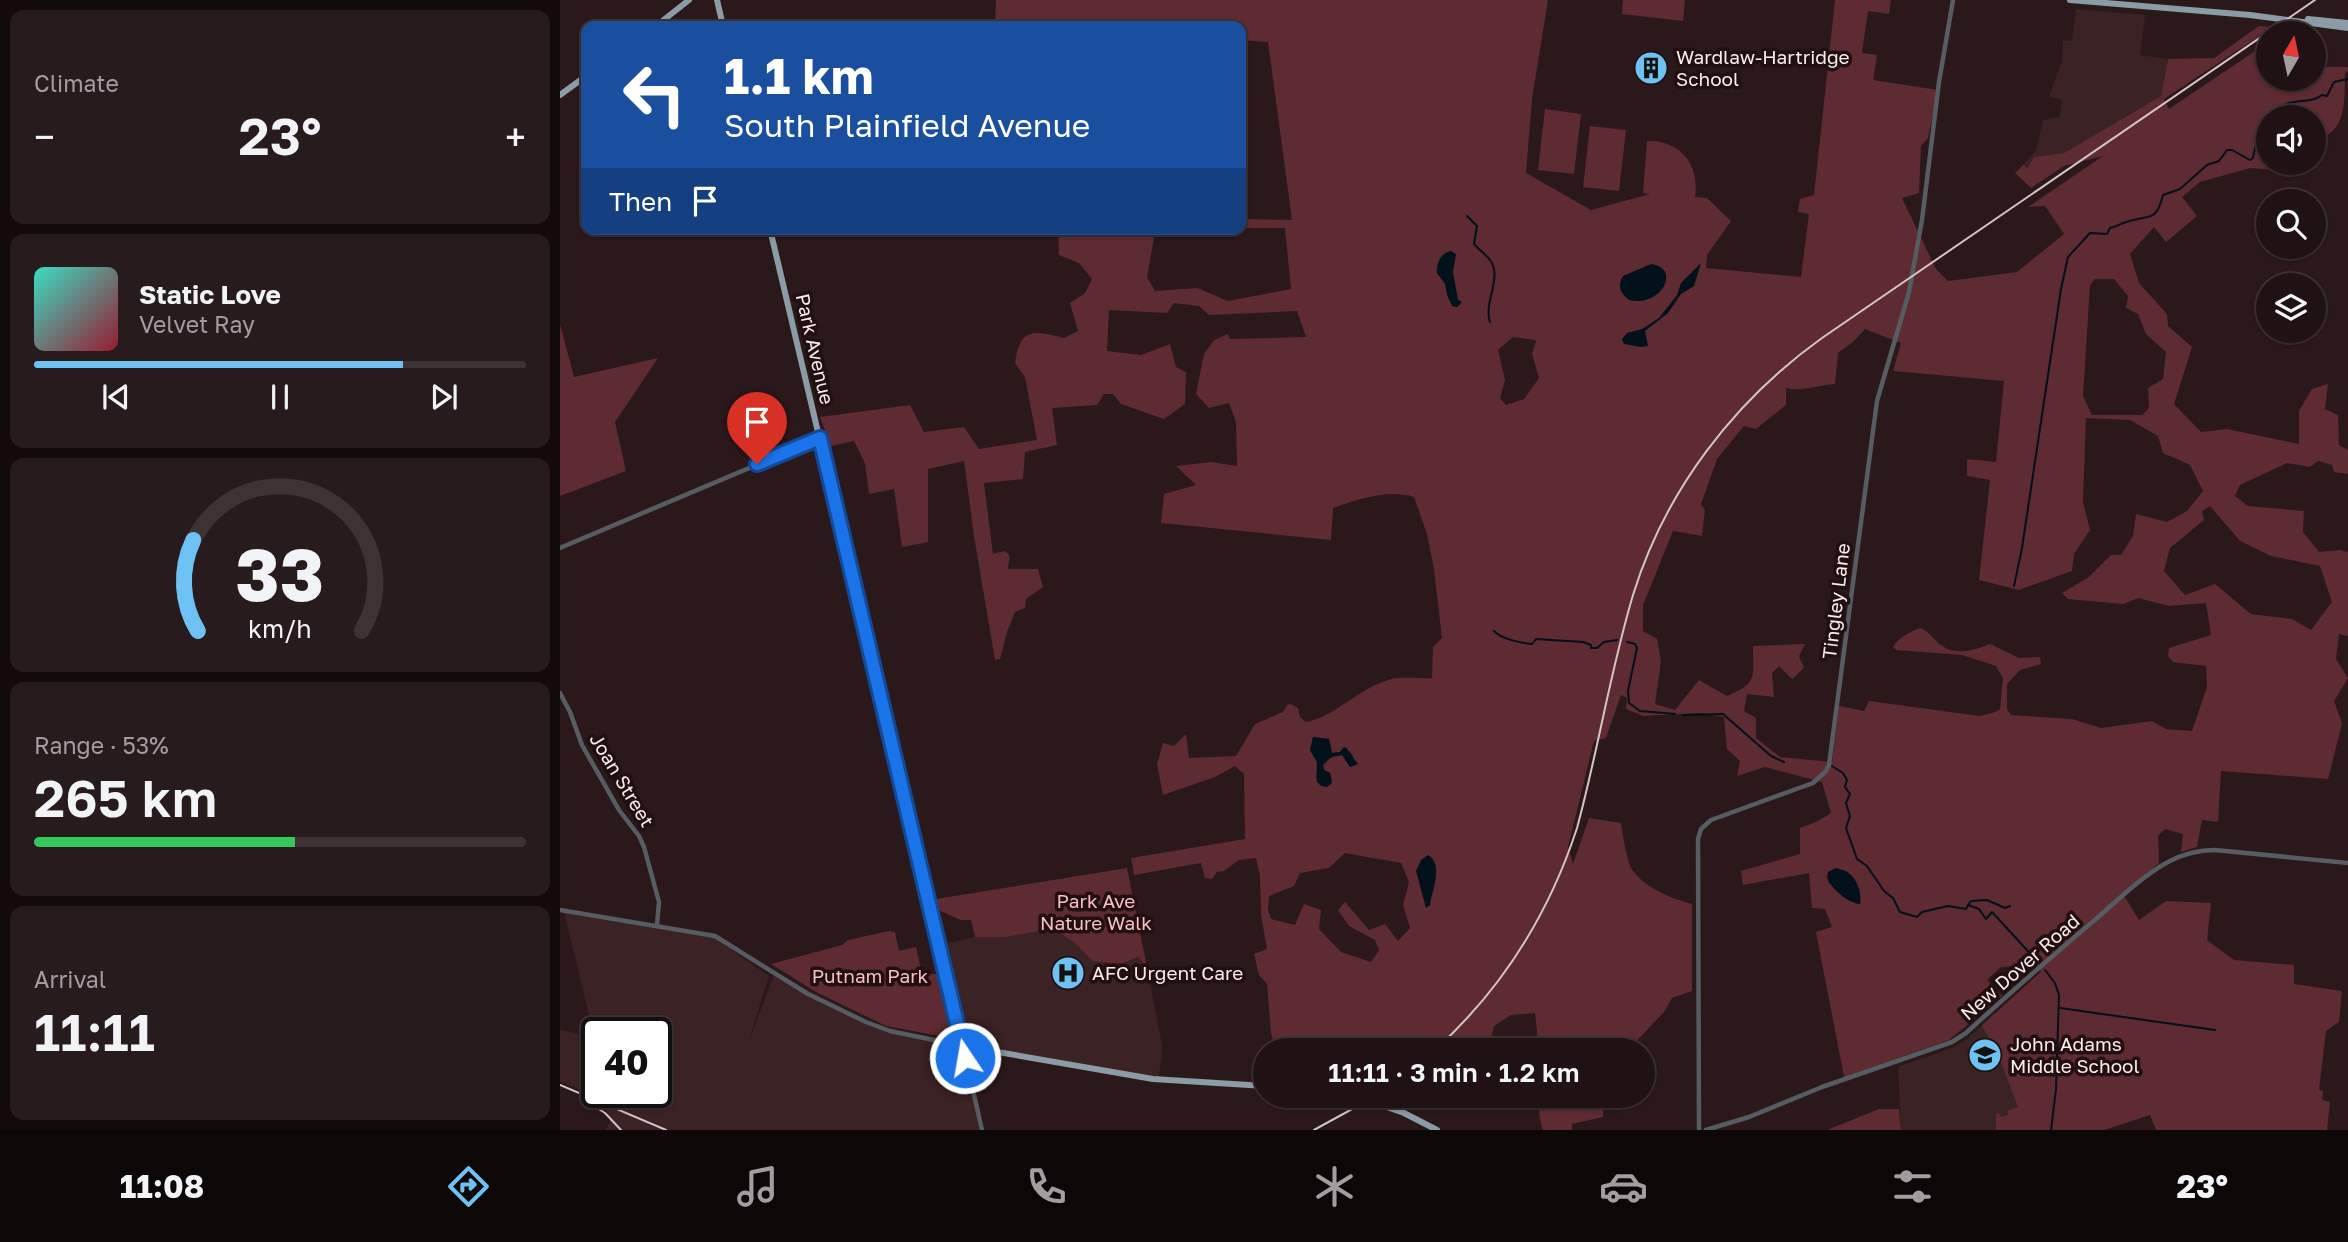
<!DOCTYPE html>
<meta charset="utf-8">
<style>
:root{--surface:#201214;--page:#281b1d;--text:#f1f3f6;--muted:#a29ea0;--line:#3d3234;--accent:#6ec2f3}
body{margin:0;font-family:"Golos Text",sans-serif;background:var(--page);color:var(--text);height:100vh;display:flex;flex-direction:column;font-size:26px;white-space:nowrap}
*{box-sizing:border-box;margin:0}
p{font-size:23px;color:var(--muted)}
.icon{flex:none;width:38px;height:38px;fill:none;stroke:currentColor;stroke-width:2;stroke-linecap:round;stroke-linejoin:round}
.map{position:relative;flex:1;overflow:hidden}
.details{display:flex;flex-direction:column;gap:10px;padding:10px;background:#120a0b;width:560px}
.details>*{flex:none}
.hud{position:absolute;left:21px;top:21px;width:665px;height:214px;border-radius:14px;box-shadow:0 2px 5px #0004,0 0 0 2px var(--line);background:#1a4fa0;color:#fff;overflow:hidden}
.needle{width:46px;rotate:9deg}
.buttons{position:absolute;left:1696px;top:21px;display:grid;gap:14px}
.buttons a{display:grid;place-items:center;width:70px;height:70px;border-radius:50%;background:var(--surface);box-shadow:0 2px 5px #0004,0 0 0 2px var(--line);font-size:35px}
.speed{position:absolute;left:21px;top:1017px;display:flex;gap:14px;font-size:35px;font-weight:700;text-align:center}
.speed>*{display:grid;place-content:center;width:91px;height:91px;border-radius:50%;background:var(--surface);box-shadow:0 2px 5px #0004,0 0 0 2px var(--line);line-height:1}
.speed .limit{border:4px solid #111;border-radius:10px;background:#fff;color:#111}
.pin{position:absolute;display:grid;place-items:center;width:60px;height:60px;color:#fff;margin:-72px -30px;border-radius:50% 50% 50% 0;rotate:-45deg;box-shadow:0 0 7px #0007}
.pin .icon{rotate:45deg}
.me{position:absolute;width:77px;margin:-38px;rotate:348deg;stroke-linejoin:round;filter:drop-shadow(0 0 5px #0008)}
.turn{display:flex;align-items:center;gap:24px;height:147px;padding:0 28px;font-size:32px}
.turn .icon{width:91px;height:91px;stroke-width:2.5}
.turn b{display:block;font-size:49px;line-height:60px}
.then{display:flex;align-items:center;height:66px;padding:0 28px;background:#0003;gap:14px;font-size:26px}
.big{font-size:52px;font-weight:600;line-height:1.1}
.details .card{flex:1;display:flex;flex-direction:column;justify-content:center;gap:10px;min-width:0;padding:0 24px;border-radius:14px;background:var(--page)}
.details .dial{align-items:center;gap:0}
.dial svg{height:182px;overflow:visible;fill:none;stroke:var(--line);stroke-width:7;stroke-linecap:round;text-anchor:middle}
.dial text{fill:var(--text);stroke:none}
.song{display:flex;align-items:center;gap:21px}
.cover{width:84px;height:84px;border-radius:10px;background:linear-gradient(135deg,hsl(170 70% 55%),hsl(350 70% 35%))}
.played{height:7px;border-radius:4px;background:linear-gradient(90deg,var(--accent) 75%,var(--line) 75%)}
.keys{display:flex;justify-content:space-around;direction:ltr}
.heat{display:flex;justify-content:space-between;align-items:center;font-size:38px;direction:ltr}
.charge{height:10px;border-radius:5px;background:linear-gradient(90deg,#34c759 53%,var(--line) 0)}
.trip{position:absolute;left:693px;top:1038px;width:402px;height:70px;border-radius:35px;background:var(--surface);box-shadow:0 2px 5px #0004,0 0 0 2px var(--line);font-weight:600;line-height:70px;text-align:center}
.tabs{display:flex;height:112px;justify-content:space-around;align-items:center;background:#0d0708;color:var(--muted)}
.tabs .icon{width:49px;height:49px}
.tabs .selected{color:var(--accent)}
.tabs b{font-size:32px;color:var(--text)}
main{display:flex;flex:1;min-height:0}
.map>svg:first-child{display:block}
.built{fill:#3b2224;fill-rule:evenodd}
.green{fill:#5d2b31;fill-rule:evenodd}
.water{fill:#02111b}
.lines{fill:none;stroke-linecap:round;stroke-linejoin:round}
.stream{stroke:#02111b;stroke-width:2}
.minor{stroke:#555d62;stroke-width:4.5}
.major{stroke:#8b9ca7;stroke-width:6}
.rail{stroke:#d3c4c5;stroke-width:2}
.major-bridge{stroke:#8b9ca7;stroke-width:6}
.route-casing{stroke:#114b97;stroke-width:18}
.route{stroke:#1a73e8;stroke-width:12}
.labels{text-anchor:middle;stroke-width:7;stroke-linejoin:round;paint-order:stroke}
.poi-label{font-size:19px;fill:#faeced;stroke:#210f11;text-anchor:start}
.street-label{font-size:19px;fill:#faeced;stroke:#210f11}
.park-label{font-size:19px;fill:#f7bfc2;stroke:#210f11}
</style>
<main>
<section class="details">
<div class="card"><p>Climate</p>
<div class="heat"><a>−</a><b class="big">23°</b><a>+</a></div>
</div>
<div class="card">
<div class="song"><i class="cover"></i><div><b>Static Love</b><p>Velvet Ray</p></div></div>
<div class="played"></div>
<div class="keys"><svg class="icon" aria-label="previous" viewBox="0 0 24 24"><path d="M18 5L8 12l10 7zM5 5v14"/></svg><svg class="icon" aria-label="pause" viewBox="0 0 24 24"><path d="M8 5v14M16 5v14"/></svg><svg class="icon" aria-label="next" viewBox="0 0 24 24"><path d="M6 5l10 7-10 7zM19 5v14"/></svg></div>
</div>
<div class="card dial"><svg viewBox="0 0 100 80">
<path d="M14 69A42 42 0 1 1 86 69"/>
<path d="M14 69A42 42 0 0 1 12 29" stroke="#6ec2f3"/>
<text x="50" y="56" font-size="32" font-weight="700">33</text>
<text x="50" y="72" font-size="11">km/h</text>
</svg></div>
<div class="card"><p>Range · 53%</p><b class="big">265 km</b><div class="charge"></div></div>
<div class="card"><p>Arrival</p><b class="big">11:11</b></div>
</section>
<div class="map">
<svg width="1788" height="1130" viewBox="0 0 1788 1130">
<rect width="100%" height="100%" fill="#2b181a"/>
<g class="built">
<polygon points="1516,9 1585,15 1580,55 1608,59 1601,96 1504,153 1474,157 1466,168 1464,164 1476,150 1483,120 1500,117 1502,100 1489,96 1502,61 1503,40 1512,41"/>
<path d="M4,912L153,937L209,976L188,1043L215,973L319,1027L402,1045L380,945L415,937H446L493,929L515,943L532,961L561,964L578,957L587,967L602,1045V1057L598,1079L403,1046L422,1130H46L50,1121L42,1099L0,1081V1030L21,1034L33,1031ZM37,1032H96V1092H37Z"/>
<polygon points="1481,971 1470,1130 1341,1130 1338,1067 1391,1048 1405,1041"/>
</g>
<g class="green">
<path d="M436,0H988L972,99L966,173L1031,210L1090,194L1083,193L1087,141C1120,140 1140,164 1135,197L1147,198L1171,221L1147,255L1146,268L1241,277L1249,214L1238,212L1240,199L1254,195L1275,0H1331L1329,14L1308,11L1302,53L1317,55L1313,80L1378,90L1368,138L1361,146L1359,193L1342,198L1376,269L1388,281L1457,272L1504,234L1485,206L1468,207L1543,156L1504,166L1471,188L1455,173L1464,164L1467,168L1474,157L1504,153L1601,96L1608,59L1654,58L1699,26L1713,27L1604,99L1609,109L1701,47L1708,58V79H1754V67H1788V71L1785,73C1784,104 1788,130 1754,142V117H1708V163H1716L1715,170L1690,168L1640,182L1622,197L1637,216L1606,242L1594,227L1570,254L1579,283L1607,314L1608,326L1632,347L1614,404L1641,432L1667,429L1739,444V411L1752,389L1768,384L1765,409L1778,415L1779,445L1788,450V474L1774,472L1772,465L1758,461L1750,467L1727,463L1680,485L1675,496L1688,506L1744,511L1743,532L1759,552L1779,550L1788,552V636L1779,634L1776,659L1788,678L1774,701L1782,723L1768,779L1661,771L1658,822L1642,820L1637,847L1621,852L1623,834L1605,829L1598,836L1599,863L1563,894L1579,920L1606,901L1651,903L1647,940L1674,960L1734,965V984L1782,991L1779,1022L1766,1031L1759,1090L1763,1091L1762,1100L1770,1102L1767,1130H1596L1590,1115L1544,1130H1436V1114L1439,1113L1441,1117L1448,1115L1447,1111L1458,1107L1439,1057L1422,1025L1481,972L1476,964L1441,967L1427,980L1442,996L1389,1040L1284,1077L1256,932L1272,927L1265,909L1252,908L1249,873L1183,885L1181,871L1240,854V828L1256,822L1271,813L1262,782L1205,767L1177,776L1180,761L1167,749L1164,717L1141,713L1083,716L1066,709L1067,698L1061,695L1046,738L1034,741L1008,847L1013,864L1029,818L1061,823C1063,835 1067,863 1073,871C1086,888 1112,899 1132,904V991L1112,998L1104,1012L1068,1050H979L975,1013L951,1015L934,1026L928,1050H891L886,1037L869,1050H716L711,1033L707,984L699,975L694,954L707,949L701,915L700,876L696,858L679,860L664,871L657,872L652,879L645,878L641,863L574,875L571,858L685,839L684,774L675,766L655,777L603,795L597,764L603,743L614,746L626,734L629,758L676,756L695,724L723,712L727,705L731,704L738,708L740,717L746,722C776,716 798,689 828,680C841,676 859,679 872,678L873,647L882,638L874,569L867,534L854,497C829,489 798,499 773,508L771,540L601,523L604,494L636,485L616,466L651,462L677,466L676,422L669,403L649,408L636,394L644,354L654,340L668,334L670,339L746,337L737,311L649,315L639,306L614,303L607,313L549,310L547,351L581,355L610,344L616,367L626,372L625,404L604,419L561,404L553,394H544L537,405L492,408L497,445L465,452L463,479L424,483L433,554L444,551C453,555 448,562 448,569H478L483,587L466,599L465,608L455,612L447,632L440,659L435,660L414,536L404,461L368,469V542L342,547L334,489L309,494L305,463L294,441L271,446L260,417L350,405L364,432L404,427L419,449L477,440L465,377L455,363C460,327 473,330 504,338L518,331L510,303L525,293L532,279L519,263L499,255L498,231L504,229H600L594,237L587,277L595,291L637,288L668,301L731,289L725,228H681V219L732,220L708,42L681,40V26H435ZM1535,279H1554L1568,296L1566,308L1578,314L1586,334L1606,352L1603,379L1588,388L1589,408L1582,415H1532L1523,396L1530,285ZM1305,329L1341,343L1333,371L1444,381L1436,462L1407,459V476L1430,480L1419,580L1459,590L1512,571L1514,554L1530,530L1523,502L1526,418L1570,420L1598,436L1603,453L1630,465L1643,491L1627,511L1607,522L1576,514L1573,536L1561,555H1551L1529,577L1502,593L1508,599L1563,604L1578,598L1609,606L1646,603L1651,635L1609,648L1608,656L1613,662L1646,666L1647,687L1632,731L1606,729L1592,721L1541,728L1512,719L1451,715L1447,709V684L1460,670L1481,664L1480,657L1459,658L1430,644C1417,649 1397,656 1384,647C1375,642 1371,633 1361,628C1352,630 1338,638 1333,647L1336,650L1402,655L1436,666L1443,678L1440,709L1435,712L1420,716L1309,701L1304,711L1279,706L1272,762L1220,757L1196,738V718L1184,711L1187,694L1214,697L1212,673L1219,666L1232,679L1244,668L1239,656L1245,644L1193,646C1193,678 1198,683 1167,696L1139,680L1115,710L1095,704L1101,661L1097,639L1083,631V605L1113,531L1142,536L1145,510L1141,504L1157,459L1184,426L1196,429L1226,405V388C1243,392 1257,385 1275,384L1278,353L1293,342ZM953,337L976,340L972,354L979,378L964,399L946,405L940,398L945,380L938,350ZM1650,506L1680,541L1711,556L1760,566L1772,602L1751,630L1732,619L1691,614L1655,584L1625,595L1604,571L1610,548L1644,520L1642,511ZM753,737L769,739L772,753L780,752L783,747L787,748L793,756L794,765L790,767L782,755L769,758L763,766L764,770L770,773L772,781L761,786L756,779L757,762L750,750ZM785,853L841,863L849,882L843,905L850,928L838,941L825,924L809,930L785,902L778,910L789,926L815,940L819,950L811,962L781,952L759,929L761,910L744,904L735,925L711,919L708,909L709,896L734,886L740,873L769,868ZM1284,870C1297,876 1299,888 1301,902L1266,878L1268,872Z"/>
<polygon points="1063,0 1125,0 1123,21 1062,14"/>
<polygon points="985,109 1021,114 1014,174 978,170"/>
<polygon points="1030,126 1066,130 1059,191 1023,187"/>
<polygon points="0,324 14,377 98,358 55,422 66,471 0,496"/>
<polygon points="567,868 587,967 578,957 561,964 532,961 515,943 493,929 446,937 415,937 411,920 401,920 378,910 376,899"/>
<polygon points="329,931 335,932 339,951 356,947 362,974 381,974 392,1029 385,1037 326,1026 256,992 211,964 282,945 288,940"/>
<path d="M984,1096H1044L1043,1117L1012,1124V1130H983C979,1118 977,1107 984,1096Z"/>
<polygon points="1319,1109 1339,1109 1341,1130 1267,1130"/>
</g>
<g class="water">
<path d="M891,251L896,254L893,272L898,300L902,302L897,307L892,306L887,295L885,284L877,273C876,263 881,253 891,251Z"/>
<polygon points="1141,263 1134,286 1121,294 1108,313 1085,331 1088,346 1081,347 1064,344 1062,339 1067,333 1082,329 1099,318 1117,295 1121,283"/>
<path d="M1091,264C1122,268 1101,308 1069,300C1060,293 1057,286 1063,276Z"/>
<polygon points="753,737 769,739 772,753 780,752 785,747 798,764 790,767 782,755 773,756 763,764 764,770 770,773 772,783 767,787 761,786 757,782 757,762 750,750"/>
<path d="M868,855C884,864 872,890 870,905L866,908L856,871L861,860Z"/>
<path d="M1276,868C1294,872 1302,887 1300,904C1288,903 1275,891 1268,881V872Z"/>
</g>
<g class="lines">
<g class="stream">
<path d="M1727,117L1726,104C1739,99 1752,103 1762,95L1767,96L1774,82L1788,79"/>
<path d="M907,216L917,226L914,244C919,250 926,254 930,260C943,277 923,303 930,322"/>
<path d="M1454,586L1462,548L1501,289L1508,257L1530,233L1547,234L1550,228C1556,227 1560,224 1566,222C1588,214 1596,224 1603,195L1620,189L1647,165L1659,161L1667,150H1672L1690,160L1693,158C1695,147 1697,136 1708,130"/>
<path d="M934,631C941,639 961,643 972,644L976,639L1023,642L1031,645V648H1037L1044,642L1057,640"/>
<polyline points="1067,642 1075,644 1077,648 1068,691 1069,703 1080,711 1115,714"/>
<polyline points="1123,715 1163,714 1211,756 1224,762"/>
<polyline points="1272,766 1283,773 1287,780 1285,787 1290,794 1286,803 1290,816 1286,828 1297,859 1307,866 1324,891 1333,898 1340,912 1357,917 1362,912 1388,906 1406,909 1408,905 1419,909 1426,919 1432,912 1477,961"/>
<polyline points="1408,905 1411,901 1427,900 1445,908 1450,906"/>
<polyline points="1485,970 1495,983 1499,995 1496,1089 1491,1130"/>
<polyline points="1500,1008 1655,1030"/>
</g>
<g class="minor">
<polyline points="0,548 260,438"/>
<polyline points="0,693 10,712 22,745 59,810 79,836 84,847 99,902 97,925"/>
<polyline points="0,910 155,936 248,994 306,1022 330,1031 403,1046 422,1130"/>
<polyline points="1139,1130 1138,839 1141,829 1151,820 1253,783 1266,771 1269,765 1317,401 1349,292 1362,220 1379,82 1393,0"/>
<path d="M1146,1130L1189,1117L1262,1087L1392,1042L1406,1033C1449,994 1492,956 1536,919C1558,900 1582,876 1608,862C1623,854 1638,850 1655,850L1788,863"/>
</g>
<g class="major">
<polyline points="157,0 163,26"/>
<polyline points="1510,0 1690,15 1788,28"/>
<polyline points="1748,19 1788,23"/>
<polyline points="96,26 129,0"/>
<polyline points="0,95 26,76"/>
<polyline points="210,229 403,1046 593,1079 705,1086"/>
<polyline points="824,1106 844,1113 877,1130"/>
</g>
<g class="rail">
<path d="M875,1050C942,989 989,914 1017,828C1038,751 1050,672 1073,595C1105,491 1174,401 1262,338L1755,0"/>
<polyline points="0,1085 106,1130"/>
<polyline points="34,1106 45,1113 61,1130"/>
<polyline points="754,1130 816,1096"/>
</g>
<polyline class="major-bridge" points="791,1096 824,1106"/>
</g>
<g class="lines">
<defs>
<polyline id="route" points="197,464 260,438 405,1058"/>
</defs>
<use href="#route" class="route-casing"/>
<use href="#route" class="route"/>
</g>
<defs>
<symbol id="building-disc" viewBox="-11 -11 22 22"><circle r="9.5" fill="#6ec2f3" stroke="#210f11"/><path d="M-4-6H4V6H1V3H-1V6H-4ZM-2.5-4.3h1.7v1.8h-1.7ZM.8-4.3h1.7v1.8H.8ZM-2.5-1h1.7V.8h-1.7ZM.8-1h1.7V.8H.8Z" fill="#111"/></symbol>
<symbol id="hospital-disc" viewBox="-11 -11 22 22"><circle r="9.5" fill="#6ec2f3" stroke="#210f11"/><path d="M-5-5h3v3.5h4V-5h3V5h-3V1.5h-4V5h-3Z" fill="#111"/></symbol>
<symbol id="school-disc" viewBox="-11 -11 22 22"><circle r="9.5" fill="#6ec2f3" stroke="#210f11"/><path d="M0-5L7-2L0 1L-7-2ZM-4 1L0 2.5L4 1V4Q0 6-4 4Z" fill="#111"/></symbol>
</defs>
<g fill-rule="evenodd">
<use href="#building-disc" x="1072" y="49" width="38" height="38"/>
<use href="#hospital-disc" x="489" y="954" width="38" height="38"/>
<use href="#school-disc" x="1406" y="1036" width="38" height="38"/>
</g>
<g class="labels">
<g class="poi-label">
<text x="1116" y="64">Wardlaw-Hartridge<tspan x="1116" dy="22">School</tspan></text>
<text x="532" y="980">AFC Urgent Care</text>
<text x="1450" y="1051">John Adams<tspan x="1450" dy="22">Middle School</tspan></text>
</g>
<g class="street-label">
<text transform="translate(255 349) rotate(77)" y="7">Park Avenue</text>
<text transform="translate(1276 601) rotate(-83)" y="7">Tingley Lane</text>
<text transform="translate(62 780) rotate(59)" y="7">Joan Street</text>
<text transform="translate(1460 967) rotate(-41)" y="7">New Dover Road</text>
</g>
<g class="park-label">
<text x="536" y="908">Park Ave<tspan x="536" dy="22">Nature Walk</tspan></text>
<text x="310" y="983">Putnam Park</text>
</g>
</g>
</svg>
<div class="buttons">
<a><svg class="needle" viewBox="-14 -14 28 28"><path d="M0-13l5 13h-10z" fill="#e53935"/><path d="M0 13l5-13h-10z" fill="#a29ea0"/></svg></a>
<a><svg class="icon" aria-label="sound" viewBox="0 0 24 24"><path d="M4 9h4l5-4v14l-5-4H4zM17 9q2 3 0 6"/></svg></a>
<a><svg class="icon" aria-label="search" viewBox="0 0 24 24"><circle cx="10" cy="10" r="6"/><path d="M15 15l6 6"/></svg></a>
<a><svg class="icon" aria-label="layers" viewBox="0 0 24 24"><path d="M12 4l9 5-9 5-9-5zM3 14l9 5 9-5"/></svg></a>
</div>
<div class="speed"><div class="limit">40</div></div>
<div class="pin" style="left:197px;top:464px;background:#d93025"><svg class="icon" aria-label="arrive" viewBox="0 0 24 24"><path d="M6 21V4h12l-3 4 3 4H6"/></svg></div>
<svg class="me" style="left:405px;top:1058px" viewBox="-20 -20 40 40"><circle r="17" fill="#1a73e8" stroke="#fff" stroke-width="3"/><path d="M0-11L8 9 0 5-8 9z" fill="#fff"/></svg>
<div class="trip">11:11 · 3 min · 1.2 km</div>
<div class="hud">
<div class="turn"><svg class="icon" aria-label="left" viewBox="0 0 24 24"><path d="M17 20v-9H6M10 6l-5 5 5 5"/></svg><div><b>1.1 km</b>South Plainfield Avenue</div></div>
<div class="then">Then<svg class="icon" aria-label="arrive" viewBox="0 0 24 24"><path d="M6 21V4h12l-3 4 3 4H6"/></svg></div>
</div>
</div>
</main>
<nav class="tabs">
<b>11:08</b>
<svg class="icon selected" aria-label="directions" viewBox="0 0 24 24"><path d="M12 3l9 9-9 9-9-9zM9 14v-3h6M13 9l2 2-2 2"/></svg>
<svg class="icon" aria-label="music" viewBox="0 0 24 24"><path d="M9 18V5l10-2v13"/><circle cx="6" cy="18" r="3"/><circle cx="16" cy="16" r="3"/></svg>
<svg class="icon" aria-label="phone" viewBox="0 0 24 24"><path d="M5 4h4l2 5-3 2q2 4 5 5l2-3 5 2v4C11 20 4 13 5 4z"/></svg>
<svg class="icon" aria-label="climate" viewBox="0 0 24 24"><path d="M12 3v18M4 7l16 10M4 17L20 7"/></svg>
<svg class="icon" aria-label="car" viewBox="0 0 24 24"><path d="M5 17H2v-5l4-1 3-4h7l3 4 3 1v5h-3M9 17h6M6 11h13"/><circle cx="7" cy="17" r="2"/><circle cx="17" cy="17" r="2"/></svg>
<svg class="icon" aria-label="filters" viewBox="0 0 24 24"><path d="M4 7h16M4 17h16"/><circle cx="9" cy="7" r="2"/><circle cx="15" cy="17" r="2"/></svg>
<b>23°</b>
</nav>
